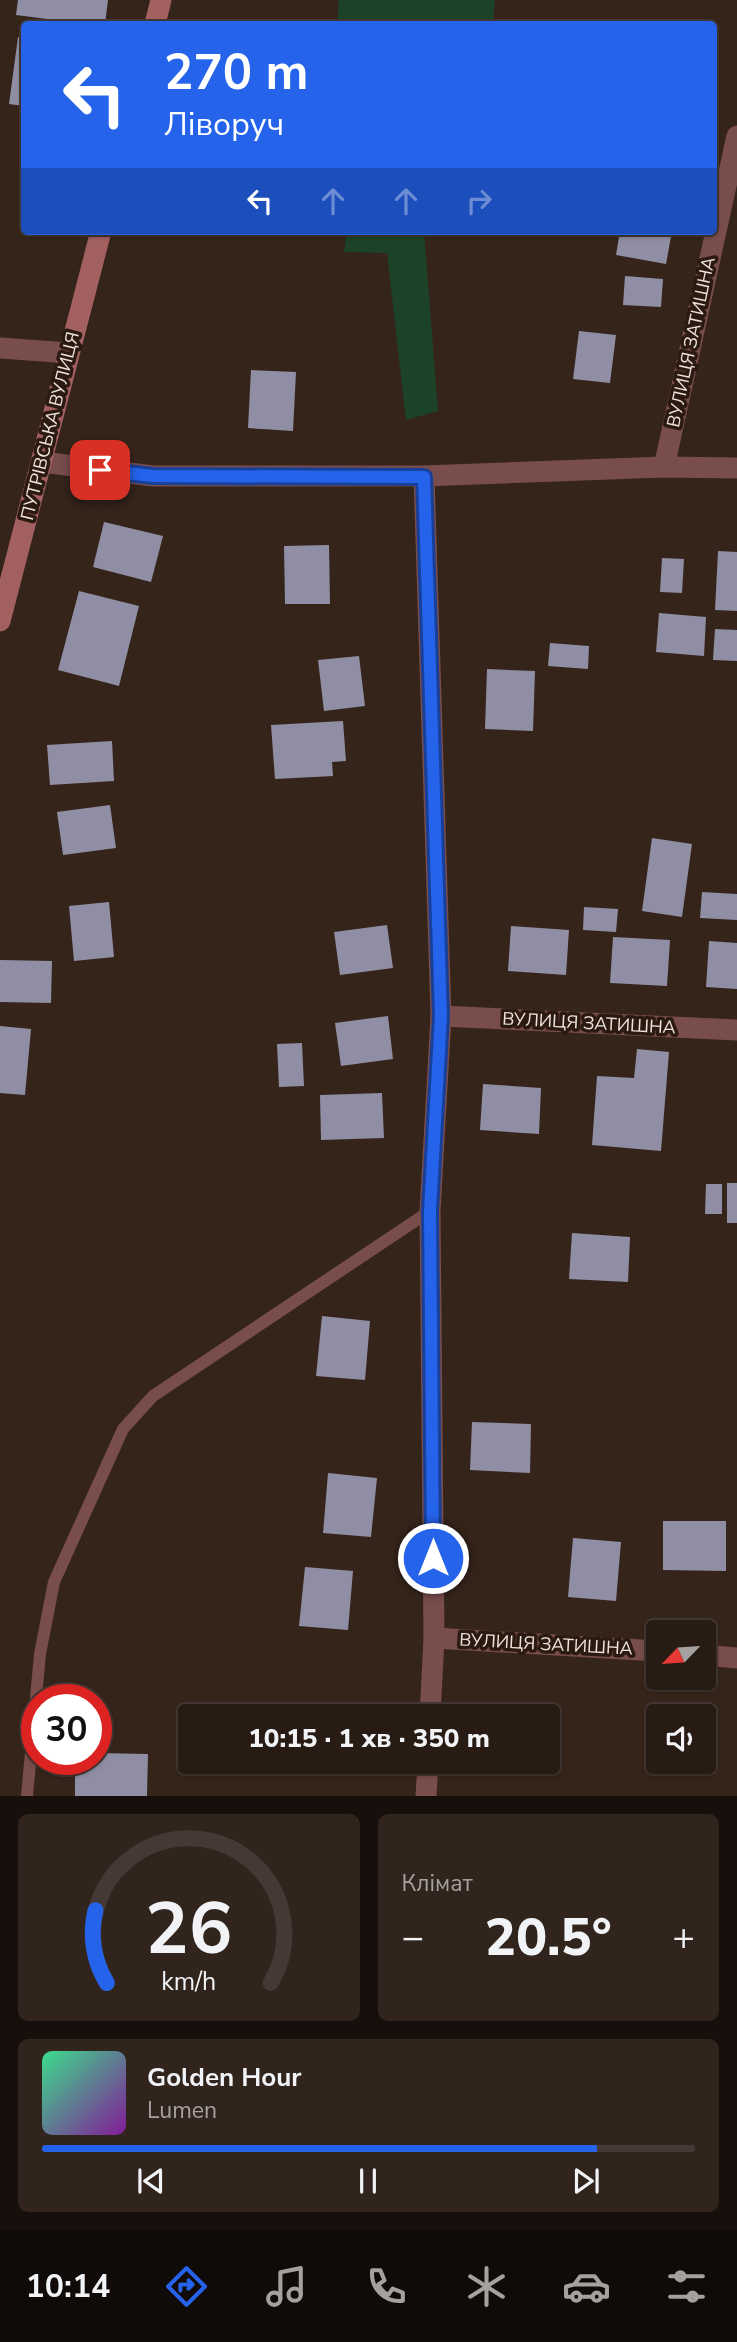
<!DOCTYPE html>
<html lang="uk">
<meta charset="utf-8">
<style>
:root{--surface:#281b14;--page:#30241d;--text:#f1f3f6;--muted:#a5a1a0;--line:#443934;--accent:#2563eb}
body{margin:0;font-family:"Nunito Sans",sans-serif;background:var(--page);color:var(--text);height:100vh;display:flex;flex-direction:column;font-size:26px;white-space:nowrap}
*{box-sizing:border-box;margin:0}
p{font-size:23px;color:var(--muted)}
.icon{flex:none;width:38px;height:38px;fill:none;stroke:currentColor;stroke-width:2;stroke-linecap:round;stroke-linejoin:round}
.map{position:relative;height:1796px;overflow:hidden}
.drawer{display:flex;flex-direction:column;gap:18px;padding:18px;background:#160f0b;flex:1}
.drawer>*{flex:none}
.top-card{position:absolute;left:21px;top:21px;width:696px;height:214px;border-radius:7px;box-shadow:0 2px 5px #0004,0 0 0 2px var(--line);background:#2563eb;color:#fff;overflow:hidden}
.needle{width:46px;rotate:245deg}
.controls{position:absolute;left:646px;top:1620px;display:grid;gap:14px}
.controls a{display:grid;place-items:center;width:70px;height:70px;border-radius:7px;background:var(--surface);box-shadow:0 2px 5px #0004,0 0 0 2px var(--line);font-size:35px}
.speed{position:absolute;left:21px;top:1684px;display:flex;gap:14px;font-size:35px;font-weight:700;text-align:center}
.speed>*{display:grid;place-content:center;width:91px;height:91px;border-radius:50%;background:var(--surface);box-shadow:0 2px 5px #0004,0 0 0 2px var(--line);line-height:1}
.speed .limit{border:10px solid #d22;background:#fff;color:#111}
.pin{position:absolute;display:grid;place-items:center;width:60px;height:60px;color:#fff;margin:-30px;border-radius:14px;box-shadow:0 4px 10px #0006}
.me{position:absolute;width:77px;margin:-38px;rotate:0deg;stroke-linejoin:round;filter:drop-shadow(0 0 5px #0008)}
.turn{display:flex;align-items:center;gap:24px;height:147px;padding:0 28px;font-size:32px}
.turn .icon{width:91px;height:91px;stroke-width:2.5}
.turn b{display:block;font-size:49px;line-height:60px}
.lanes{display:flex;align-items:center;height:66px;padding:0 28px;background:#0003;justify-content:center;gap:35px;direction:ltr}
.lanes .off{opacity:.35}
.big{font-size:52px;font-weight:800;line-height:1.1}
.drawer .tile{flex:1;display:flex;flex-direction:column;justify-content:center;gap:10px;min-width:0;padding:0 24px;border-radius:10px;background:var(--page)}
.drawer .dial{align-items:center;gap:0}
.dial svg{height:182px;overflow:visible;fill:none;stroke:var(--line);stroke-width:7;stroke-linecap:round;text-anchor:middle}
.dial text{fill:var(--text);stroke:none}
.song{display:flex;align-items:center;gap:21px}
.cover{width:84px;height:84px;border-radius:10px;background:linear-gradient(135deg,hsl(150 70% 55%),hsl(290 70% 35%))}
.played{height:7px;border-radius:4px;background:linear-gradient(90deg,var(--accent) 85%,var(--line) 85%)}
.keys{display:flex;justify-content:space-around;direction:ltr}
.heat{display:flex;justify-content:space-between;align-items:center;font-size:38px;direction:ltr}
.drawer .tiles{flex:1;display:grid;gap:18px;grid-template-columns:1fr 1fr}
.tile:last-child{grid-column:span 2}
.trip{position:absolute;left:178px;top:1704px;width:382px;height:70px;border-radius:7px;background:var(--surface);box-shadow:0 2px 5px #0004,0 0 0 2px var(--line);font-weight:800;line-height:70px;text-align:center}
.tab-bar{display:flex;height:112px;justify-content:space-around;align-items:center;background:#100b08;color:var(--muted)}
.tab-bar .icon{width:49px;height:49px}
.tab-bar .active{color:var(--accent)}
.tab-bar b{font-size:32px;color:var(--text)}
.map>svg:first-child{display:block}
.green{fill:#1c4328}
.building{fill:#908ea4}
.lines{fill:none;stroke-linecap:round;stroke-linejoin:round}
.service{stroke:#784d4c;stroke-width:12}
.minor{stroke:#784d4c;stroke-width:21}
.secondary{stroke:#a36060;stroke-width:21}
.route-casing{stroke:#184099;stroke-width:18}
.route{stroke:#2563eb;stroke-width:12}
.labels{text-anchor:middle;stroke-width:7;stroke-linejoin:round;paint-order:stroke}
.street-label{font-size:18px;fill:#eee1db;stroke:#2b1a10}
</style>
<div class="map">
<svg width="737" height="1796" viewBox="0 0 737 1796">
<rect width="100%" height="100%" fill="#35241a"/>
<g class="green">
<polygon points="339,0 495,0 493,24 337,24"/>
<polygon points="347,231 424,231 438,411 406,420 387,253 344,252"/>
</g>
<g class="building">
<polygon points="18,0 108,0 105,24 86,24 16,15"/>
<polygon points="18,37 24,38 24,106 9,104"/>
<polygon points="620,231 672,231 666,264 616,255"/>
<polygon points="625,276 663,279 661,307 623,305"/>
<polygon points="579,331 616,335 610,383 573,379"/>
<polygon points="251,370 296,372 293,431 248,428"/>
<polygon points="104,522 163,536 151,582 93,567"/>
<polygon points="329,545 330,604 285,604 284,546"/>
<polygon points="718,551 737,552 737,611 715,610"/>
<polygon points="662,558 684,559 682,593 660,592"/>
<polygon points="79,591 139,606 119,686 58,670"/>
<polygon points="659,613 706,617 704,656 656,652"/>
<polygon points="715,629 737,630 737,661 713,660"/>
<polygon points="550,643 589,646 588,669 548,666"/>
<polygon points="359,656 365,706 324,711 318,660"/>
<polygon points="487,669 535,671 533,731 485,729"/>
<polygon points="343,721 346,761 332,762 333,776 275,779 271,725"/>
<polygon points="112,741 114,781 50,785 47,745"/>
<polygon points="110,805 116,848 63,855 57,812"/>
<polygon points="652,838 692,844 682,917 642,911"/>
<polygon points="702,892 737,894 737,920 700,918"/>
<polygon points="109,902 114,957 74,961 69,906"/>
<polygon points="584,907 618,909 616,932 583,930"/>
<polygon points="387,925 393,968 340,975 334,932"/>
<polygon points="511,926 569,930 566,975 508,971"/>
<polygon points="613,937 670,940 667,986 610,983"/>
<polygon points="709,941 737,943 737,989 706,987"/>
<polygon points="0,960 52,961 51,1003 0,1002"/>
<polygon points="388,1016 393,1059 341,1066 335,1023"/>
<polygon points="0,1026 31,1029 25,1095 0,1093"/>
<polygon points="302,1043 304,1086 279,1087 277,1044"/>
<polygon points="637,1049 669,1052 661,1151 592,1145 597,1076 634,1078"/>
<polygon points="483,1084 541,1088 539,1134 480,1130"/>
<polygon points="382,1093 384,1138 321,1140 320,1095"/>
<rect x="727" y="1183" width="10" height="40"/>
<polygon points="706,1184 722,1184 722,1214 705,1214"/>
<polygon points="572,1233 630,1237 628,1282 569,1279"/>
<polygon points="322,1316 370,1321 365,1380 316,1376"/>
<polygon points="472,1422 531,1424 530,1473 470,1470"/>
<polygon points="328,1473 377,1478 371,1537 323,1533"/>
<polygon points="663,1521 726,1521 726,1571 663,1570"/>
<polygon points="573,1538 621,1542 616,1601 568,1597"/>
<polygon points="305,1567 353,1571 348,1630 299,1626"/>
<polygon points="96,1753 148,1754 147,1796 75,1796 75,1759 96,1759"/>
<polygon points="308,1762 356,1762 355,1776 307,1771"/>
</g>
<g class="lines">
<polyline class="service" points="27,1796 40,1654 54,1582 123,1429 153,1396 430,1211"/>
<g class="minor">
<polyline points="0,348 69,353"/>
<polyline points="42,462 153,476 424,476 664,467 737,468"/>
<polyline points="664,467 737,136"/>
<polyline points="424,476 441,1016 430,1211 434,1638 430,1717"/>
<polyline points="441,1016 737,1030"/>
<polyline points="434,1638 658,1651"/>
<polyline points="704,1655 737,1658"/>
<polyline points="426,1796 428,1762"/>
</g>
<g class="secondary">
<polyline points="155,24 161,0"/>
<polyline points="0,621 101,231"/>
</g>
</g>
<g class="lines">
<defs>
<polyline id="route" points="100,470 153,476 424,477 441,1016 430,1210 433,1558"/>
</defs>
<use href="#route" class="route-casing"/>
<use href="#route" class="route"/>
</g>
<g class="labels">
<g class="street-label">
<text transform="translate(691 342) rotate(-78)" y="6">ВУЛИЦЯ ЗАТИШНА</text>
<text transform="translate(50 426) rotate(-76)" y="6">ПУТРІВСЬКА ВУЛИЦЯ</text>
<text transform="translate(589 1023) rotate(3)" y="6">ВУЛИЦЯ ЗАТИШНА</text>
<text transform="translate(546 1644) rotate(3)" y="6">ВУЛИЦЯ ЗАТИШНА</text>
</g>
</g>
</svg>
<div class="controls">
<a><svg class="needle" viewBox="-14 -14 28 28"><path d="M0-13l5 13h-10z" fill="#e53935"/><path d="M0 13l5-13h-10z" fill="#a5a1a0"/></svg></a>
<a><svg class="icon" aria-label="sound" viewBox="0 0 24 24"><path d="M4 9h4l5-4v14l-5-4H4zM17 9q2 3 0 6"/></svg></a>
</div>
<div class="speed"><div class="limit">30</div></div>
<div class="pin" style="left:100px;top:470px;background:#d93025"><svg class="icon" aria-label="arrive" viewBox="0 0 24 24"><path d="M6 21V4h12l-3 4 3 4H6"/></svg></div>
<svg class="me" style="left:433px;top:1558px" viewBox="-20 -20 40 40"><circle r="17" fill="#2563eb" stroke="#fff" stroke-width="3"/><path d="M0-11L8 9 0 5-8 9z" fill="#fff"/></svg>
<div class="trip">10:15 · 1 хв · 350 m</div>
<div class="top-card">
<div class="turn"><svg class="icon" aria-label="left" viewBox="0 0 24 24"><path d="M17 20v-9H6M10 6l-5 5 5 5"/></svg><div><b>270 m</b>Ліворуч</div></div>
<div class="lanes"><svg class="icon" aria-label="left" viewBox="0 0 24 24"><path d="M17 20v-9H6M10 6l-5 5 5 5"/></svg><svg class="icon off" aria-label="ahead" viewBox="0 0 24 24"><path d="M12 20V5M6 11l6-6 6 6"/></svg><svg class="icon off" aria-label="ahead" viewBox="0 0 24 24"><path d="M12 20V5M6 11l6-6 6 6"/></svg><svg class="icon off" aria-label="right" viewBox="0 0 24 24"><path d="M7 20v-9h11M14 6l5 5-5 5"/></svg></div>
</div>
</div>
<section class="drawer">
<div class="tiles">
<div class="tile dial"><svg viewBox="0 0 100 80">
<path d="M14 69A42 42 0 1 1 86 69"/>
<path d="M14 69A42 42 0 0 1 9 37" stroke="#2563eb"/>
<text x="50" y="56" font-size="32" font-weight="700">26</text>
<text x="50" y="72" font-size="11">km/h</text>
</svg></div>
<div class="tile"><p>Клімат</p>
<div class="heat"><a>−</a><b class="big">20.5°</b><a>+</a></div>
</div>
<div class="tile">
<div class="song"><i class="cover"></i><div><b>Golden Hour</b><p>Lumen</p></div></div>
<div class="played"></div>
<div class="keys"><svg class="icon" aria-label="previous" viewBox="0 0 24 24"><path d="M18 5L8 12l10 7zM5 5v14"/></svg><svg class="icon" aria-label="pause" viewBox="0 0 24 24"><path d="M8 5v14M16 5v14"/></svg><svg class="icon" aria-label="next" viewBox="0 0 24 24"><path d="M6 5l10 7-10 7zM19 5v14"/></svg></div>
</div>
</div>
</section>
<nav class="tab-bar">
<b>10:14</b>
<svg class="icon active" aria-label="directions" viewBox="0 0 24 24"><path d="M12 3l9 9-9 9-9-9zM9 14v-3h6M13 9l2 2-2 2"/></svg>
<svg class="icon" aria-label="music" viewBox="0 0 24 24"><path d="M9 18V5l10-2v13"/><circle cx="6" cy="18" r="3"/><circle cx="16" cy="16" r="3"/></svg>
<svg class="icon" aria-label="phone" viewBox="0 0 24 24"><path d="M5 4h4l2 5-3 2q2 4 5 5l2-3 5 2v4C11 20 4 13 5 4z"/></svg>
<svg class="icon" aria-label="climate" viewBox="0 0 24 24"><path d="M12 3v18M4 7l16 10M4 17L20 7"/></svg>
<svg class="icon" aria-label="car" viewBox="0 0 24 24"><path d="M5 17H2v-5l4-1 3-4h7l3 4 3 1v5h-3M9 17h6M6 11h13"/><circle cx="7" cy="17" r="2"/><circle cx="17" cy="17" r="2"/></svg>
<svg class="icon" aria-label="filters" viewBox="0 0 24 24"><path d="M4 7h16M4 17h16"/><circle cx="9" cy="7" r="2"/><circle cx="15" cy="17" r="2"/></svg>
</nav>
